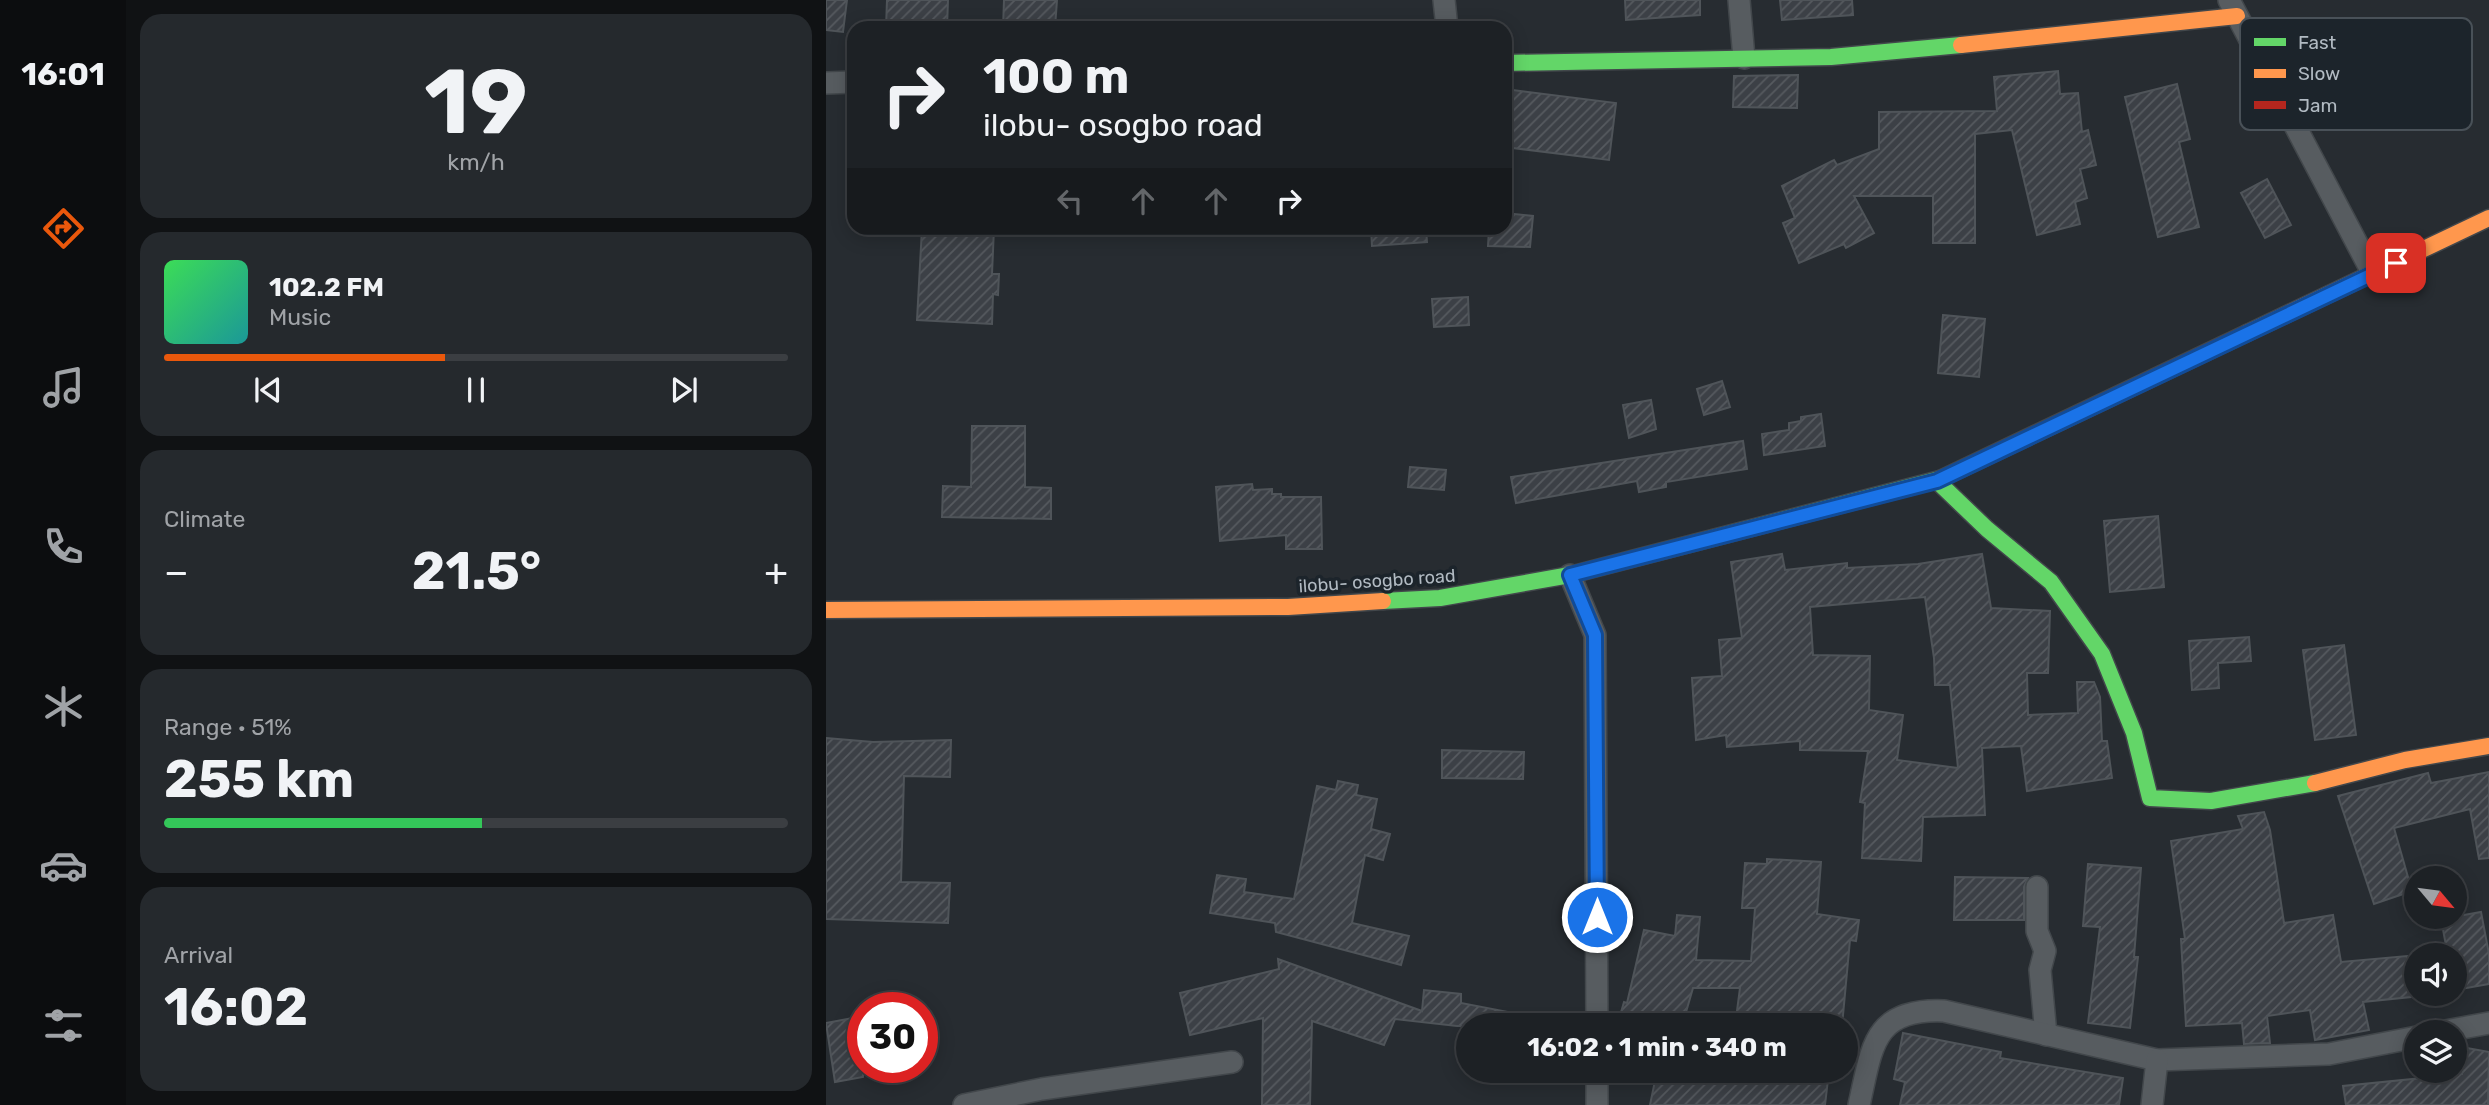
<!DOCTYPE html>
<meta charset="utf-8">
<style>
:root{--surface:#1d2125;--page:#25292d;--text:#f1f3f6;--muted:#a0a3a7;--line:#3b3e42;--accent:#ea580c}
body{margin:0;font-family:Rubik,sans-serif;background:var(--page);color:var(--text);height:100vh;display:flex;flex-direction:column;font-size:26px;white-space:nowrap}
*{box-sizing:border-box;margin:0}
p{font-size:23px;color:var(--muted)}
.icon{flex:none;width:38px;height:38px;fill:none;stroke:currentColor;stroke-width:2;stroke-linecap:round;stroke-linejoin:round}
.map{position:relative;flex:1;overflow:hidden}
.details{display:flex;flex-direction:column;gap:14px;padding:14px;background:#101214;width:700px}
.details>*{flex:none}
.banner{position:absolute;left:21px;top:21px;width:665px;height:214px;border-radius:21px;box-shadow:0 4px 18px #0003,0 0 0 2px var(--line);background:#1d2125;color:var(--text);overflow:hidden}
.needle{width:46px;rotate:119deg}
.tools{position:absolute;left:1578px;top:866px;display:grid;gap:14px}
.tools a{display:grid;place-items:center;width:63px;height:63px;border-radius:50%;background:var(--surface);box-shadow:0 4px 18px #0003,0 0 0 2px var(--line);font-size:35px}
.speed{position:absolute;left:21px;top:992px;display:flex;gap:14px;font-size:35px;font-weight:700;text-align:center}
.speed>*{display:grid;place-content:center;width:91px;height:91px;border-radius:50%;background:var(--surface);box-shadow:0 4px 18px #0003,0 0 0 2px var(--line);line-height:1}
.speed .limit{border:10px solid #d22;background:#fff;color:#111}
.pin{position:absolute;display:grid;place-items:center;width:60px;height:60px;color:#fff;margin:-30px;border-radius:14px;box-shadow:0 4px 10px #0006}
.me{position:absolute;width:77px;margin:-38px;rotate:0deg;stroke-linejoin:round;filter:drop-shadow(0 0 5px #0008)}
.turn{display:flex;align-items:center;gap:24px;height:147px;padding:0 21px;font-size:32px}
.turn .icon{width:91px;height:91px;stroke-width:2.5}
.turn b{display:block;font-size:49px;line-height:60px}
.lanes{display:flex;align-items:center;height:66px;padding:0 21px;background:#0003;justify-content:center;gap:35px;direction:ltr}
.lanes .off{opacity:.35}
.big{font-size:52px;font-weight:700;line-height:1.1}
.details .tile{flex:1;display:flex;flex-direction:column;justify-content:center;gap:10px;min-width:0;padding:0 24px;border-radius:21px;background:var(--page)}
.details .dial{align-items:center;gap:0}
.dial b{font-size:91px;line-height:1}
.song{display:flex;align-items:center;gap:21px}
.cover{width:84px;height:84px;border-radius:10px;background:linear-gradient(135deg,hsl(130 70% 55%),hsl(180 70% 35%))}
.played{height:7px;border-radius:4px;background:linear-gradient(90deg,var(--accent) 45%,var(--line) 45%)}
.keys{display:flex;justify-content:space-around;direction:ltr}
.heat{display:flex;justify-content:space-between;align-items:center;font-size:38px;direction:ltr}
.charge{height:10px;border-radius:5px;background:linear-gradient(90deg,#34c759 51%,var(--line) 0)}
.trip{position:absolute;left:630px;top:1013px;width:402px;height:70px;border-radius:35px;background:var(--surface);box-shadow:0 4px 18px #0003,0 0 0 2px var(--line);font-weight:700;line-height:70px;text-align:center}
main{display:flex;flex:1;min-height:0}
.dock{display:flex;flex-direction:column;width:126px;justify-content:space-around;align-items:center;background:#0c0d0f;color:var(--muted)}
.dock .icon{width:49px;height:49px}
.dock .active{color:var(--accent)}
.dock b{font-size:32px;color:var(--text)}
.map>svg:first-child{display:block}
.building{fill:url(#building-hatch);stroke:#4f5459;stroke-width:2;fill-rule:evenodd}
.lines{fill:none;stroke-linecap:round;stroke-linejoin:round}
.street-casing{stroke:#42474b;stroke-width:24}
.fast-casing{stroke:#42474b;stroke-width:19}
.slow-casing{stroke:#42474b;stroke-width:19}
.jam-casing{stroke:#42474b;stroke-width:19}
.street{stroke:#575c60;stroke-width:21}
.fast{stroke:#63d668;stroke-width:16}
.slow{stroke:#ff974d;stroke-width:16}
.jam{stroke:#b3261e;stroke-width:16}
.route-casing{stroke:#114b97;stroke-width:18}
.route{stroke:#1a73e8;stroke-width:12}
.labels{text-anchor:middle;stroke-width:7;stroke-linejoin:round;paint-order:stroke}
.street-label{font-size:18px;fill:#b1bac2;stroke:#1c242b}
.key{fill:#1c242b;stroke:#495158;stroke-width:2}
.key-label{font-size:19px;fill:#b1bac2}
</style>
<main>
<nav class="dock">
<b>16:01</b>
<svg class="icon active" aria-label="directions" viewBox="0 0 24 24"><path d="M12 3l9 9-9 9-9-9zM9 14v-3h6M13 9l2 2-2 2"/></svg>
<svg class="icon" aria-label="music" viewBox="0 0 24 24"><path d="M9 18V5l10-2v13"/><circle cx="6" cy="18" r="3"/><circle cx="16" cy="16" r="3"/></svg>
<svg class="icon" aria-label="phone" viewBox="0 0 24 24"><path d="M5 4h4l2 5-3 2q2 4 5 5l2-3 5 2v4C11 20 4 13 5 4z"/></svg>
<svg class="icon" aria-label="climate" viewBox="0 0 24 24"><path d="M12 3v18M4 7l16 10M4 17L20 7"/></svg>
<svg class="icon" aria-label="car" viewBox="0 0 24 24"><path d="M5 17H2v-5l4-1 3-4h7l3 4 3 1v5h-3M9 17h6M6 11h13"/><circle cx="7" cy="17" r="2"/><circle cx="17" cy="17" r="2"/></svg>
<svg class="icon" aria-label="filters" viewBox="0 0 24 24"><path d="M4 7h16M4 17h16"/><circle cx="9" cy="7" r="2"/><circle cx="15" cy="17" r="2"/></svg>
</nav>
<section class="details">
<div class="tile dial"><b>19</b><p>km/h</p></div>
<div class="tile">
<div class="song"><i class="cover"></i><div><b>102.2 FM</b><p>Music</p></div></div>
<div class="played"></div>
<div class="keys"><svg class="icon" aria-label="previous" viewBox="0 0 24 24"><path d="M18 5L8 12l10 7zM5 5v14"/></svg><svg class="icon" aria-label="pause" viewBox="0 0 24 24"><path d="M8 5v14M16 5v14"/></svg><svg class="icon" aria-label="next" viewBox="0 0 24 24"><path d="M6 5l10 7-10 7zM19 5v14"/></svg></div>
</div>
<div class="tile"><p>Climate</p>
<div class="heat"><a>−</a><b class="big">21.5°</b><a>+</a></div>
</div>
<div class="tile"><p>Range · 51%</p><b class="big">255 km</b><div class="charge"></div></div>
<div class="tile"><p>Arrival</p><b class="big">16:02</b></div>
</section>
<div class="map">
<svg width="1663" height="1105" viewBox="0 0 1663 1105">
<defs>
<pattern id="building-hatch" width="6" height="6" patternUnits="userSpaceOnUse" patternTransform="scale(1.75)"><rect width="6" height="6" fill="#3c4046"/><path d="M-1 1l2-2M0 6l6-6M5 7l2-2" fill="none" stroke="#565a5f"/></pattern>
</defs>
<rect width="100%" height="100%" fill="#272c31"/>
<g class="building">
<polygon points="0,0 21,0 17,32 0,30"/>
<polygon points="61,0 122,0 121,28 60,28"/>
<polygon points="178,0 231,0 229,28 177,28"/>
<polygon points="799,0 874,0 874,15 800,20"/>
<polygon points="954,0 1026,0 1027,15 956,20"/>
<polygon points="1232,71 1234,94 1252,93 1256,132 1262,130 1270,165 1254,169 1261,198 1249,202 1254,224 1211,235 1186,130 1149,134 1149,243 1107,243 1107,196 1028,196 1048,233 1020,248 1018,244 973,263 957,223 969,218 956,186 1008,160 1011,165 1053,149 1053,112 1171,111 1168,77"/>
<polygon points="972,75 971,108 907,107 908,76"/>
<polygon points="1351,84 1364,139 1353,142 1373,227 1332,237 1299,97"/>
<polygon points="679,89 790,103 783,160 679,147"/>
<polygon points="1441,179 1465,225 1439,238 1415,193"/>
<polygon points="679,213 707,216 704,247 662,246 663,228 679,228"/>
<polygon points="96,228 168,228 166,274 173,274 172,295 167,294 166,324 91,320"/>
<polygon points="545,228 600,228 601,242 546,246"/>
<polygon points="642,297 643,325 608,327 606,299"/>
<polygon points="1117,315 1159,319 1153,377 1112,373"/>
<polygon points="896,381 904,407 878,415 871,389"/>
<polygon points="825,400 830,429 803,438 797,405"/>
<polygon points="995,414 999,446 938,455 936,434 963,430 963,423 975,421 975,417"/>
<polygon points="146,426 199,426 199,487 225,488 225,519 116,517 117,486 145,487"/>
<polygon points="917,441 921,469 840,482 840,487 813,492 811,481 690,503 685,477"/>
<polygon points="584,467 620,470 618,490 582,487"/>
<polygon points="426,484 427,490 446,489 446,494 455,494 455,497 495,497 496,549 460,549 460,535 394,541 390,487"/>
<polygon points="1332,516 1338,587 1284,592 1278,521"/>
<path d="M956,554L959,570L1021,563V568L1092,564L1156,554L1165,608L1224,611L1222,673H1201L1202,715L1252,713L1251,682H1268L1274,697L1276,741H1281L1286,778L1201,791L1195,746L1156,748L1159,815L1097,817L1095,861L1036,858L1039,803L1034,802L1042,751L974,750V741L901,747L900,735L870,740L866,678L896,676L893,640L916,638L905,562ZM1099,597L1108,658L1109,685H1124L1132,768L1071,760L1077,715L1043,710L1044,656L987,655L984,607Z"/>
<polygon points="1423,637 1425,661 1392,663 1393,688 1366,690 1363,641"/>
<polygon points="1518,645 1530,735 1489,740 1477,650"/>
<polygon points="0,738 47,742 125,740 124,777 78,776 75,882 124,883 122,923 0,919"/>
<polygon points="616,750 698,752 697,779 616,778"/>
<polygon points="1663,772 1663,858 1653,859 1644,809 1568,828 1586,891 1548,904 1512,796 1602,773 1605,783"/>
<polygon points="512,781 532,785 530,795 551,799 545,829 564,834 557,860 539,855 526,923 583,936 575,965 450,932 449,923 384,913 391,875 420,879 418,892 468,899 491,786 510,790"/>
<polygon points="1438,812 1444,830 1458,923 1507,915 1515,962 1581,956 1585,997 1537,1002 1543,1030 1489,1040 1484,1010 1441,1016 1444,1043 1418,1044 1416,1023 1360,1026 1355,939 1359,939 1345,841 1417,829 1412,816"/>
<polygon points="941,859 995,862 991,914 1033,920 1030,941 1024,940 1016,1026 909,1026 914,988 867,988 856,1026 791,1026 798,1002 801,1003 818,930 849,936 851,915 874,917 870,960 925,961 929,908 916,908 919,863 941,864"/>
<polygon points="1262,864 1315,868 1308,957 1312,957 1304,1028 1262,1023 1274,927 1257,926"/>
<polygon points="1129,877 1202,878 1198,887 1198,920 1128,920"/>
<polygon points="1655,912 1663,954 1663,984 1629,990 1629,956 1622,956 1615,919"/>
<polygon points="452,959 596,1011 598,990 635,994 635,1003 703,1016 702,1026 631,1026 569,1019 558,1045 486,1021 484,1105 436,1105 437,1018 364,1035 354,993 453,969"/>
<polygon points="32,1017 37,1045 37,1077 9,1082 0,1023"/>
<polygon points="1077,1033 1175,1052 1174,1058 1297,1078 1293,1105 1074,1105 1079,1082 1068,1079"/>
<polygon points="1641,1048 1663,1052 1662,1105 1520,1105 1517,1086 1636,1074"/>
<polygon points="831,1071 1003,1071 999,1105 824,1105"/>
</g>
<g class="lines">
<defs>
<g id="street">
<polyline points="618,0 621,28"/>
<polyline points="913,0 918,58"/>
<polyline points="1403,0 1547,274"/>
<polyline points="0,83 28,82"/>
<polyline points="744,575 769,635 771,1026"/>
<polyline points="1211,887 1211,931 1219,951 1214,970 1220,1035"/>
<polyline points="1614,1032 1663,1023"/>
<polyline points="771,1071 771,1105"/>
<polyline points="138,1105 216,1089 406,1062"/>
<path d="M1033,1105C1046,1048 1046,1008 1118,1011L1331,1060L1503,1054L1591,1037"/>
<polyline points="1326,1105 1331,1060"/>
</g>
<g id="fast">
<polyline points="679,63 1005,57 1135,45"/>
<polyline points="1111,481 1161,529 1225,582 1276,654 1308,733 1324,798 1385,801 1489,783"/>
<polyline points="557,601 614,598 744,575 1114,479"/>
</g>
<g id="slow">
<polyline points="1135,45 1411,16"/>
<polyline points="1421,333 1663,218"/>
<polyline points="0,610 462,607 557,601"/>
<polyline points="1489,783 1579,760 1663,746"/>
</g>
<polyline id="jam" points="1114,479 1421,333"/>
</defs>
<use href="#street" class="street-casing"/>
<use href="#fast" class="fast-casing"/>
<use href="#slow" class="slow-casing"/>
<use href="#jam" class="jam-casing"/>
<use href="#street" class="street"/>
<use href="#fast" class="fast"/>
<use href="#slow" class="slow"/>
<use href="#jam" class="jam"/>
</g>
<g class="lines">
<defs>
<polyline id="route" points="771,917 769,635 744,575 1111,481 1570,263"/>
</defs>
<use href="#route" class="route-casing"/>
<use href="#route" class="route"/>
</g>
<g class="labels">
<g class="street-label">
<text transform="translate(551 581) rotate(-4)" y="6">ilobu- osogbo road</text>
</g>
</g>
<rect x="1414" y="18" width="232" height="112" rx="10" class="key"/>
<rect x="1428" y="38" width="32" height="8" fill="#63d668"/>
<rect x="1428" y="69" width="32" height="9" fill="#ff974d"/>
<rect x="1428" y="101" width="32" height="8" fill="#b3261e"/>
<g class="key-label">
<text x="1472" y="49">Fast</text>
<text x="1472" y="80">Slow</text>
<text x="1472" y="112">Jam</text>
</g>
</svg>
<div class="tools">
<a><svg class="needle" viewBox="-14 -14 28 28"><path d="M0-13l5 13h-10z" fill="#e53935"/><path d="M0 13l5-13h-10z" fill="#a0a3a7"/></svg></a>
<a><svg class="icon" aria-label="sound" viewBox="0 0 24 24"><path d="M4 9h4l5-4v14l-5-4H4zM17 9q2 3 0 6"/></svg></a>
<a><svg class="icon" aria-label="layers" viewBox="0 0 24 24"><path d="M12 4l9 5-9 5-9-5zM3 14l9 5 9-5"/></svg></a>
</div>
<div class="speed"><div class="limit">30</div></div>
<div class="pin" style="left:1570px;top:263px;background:#d93025"><svg class="icon" aria-label="arrive" viewBox="0 0 24 24"><path d="M6 21V4h12l-3 4 3 4H6"/></svg></div>
<svg class="me" style="left:771px;top:917px" viewBox="-20 -20 40 40"><circle r="17" fill="#1a73e8" stroke="#fff" stroke-width="3"/><path d="M0-11L8 9 0 5-8 9z" fill="#fff"/></svg>
<div class="trip">16:02 · 1 min · 340 m</div>
<div class="banner">
<div class="turn"><svg class="icon" aria-label="right" viewBox="0 0 24 24"><path d="M7 20v-9h11M14 6l5 5-5 5"/></svg><div><b>100 m</b>ilobu- osogbo road</div></div>
<div class="lanes"><svg class="icon off" aria-label="left" viewBox="0 0 24 24"><path d="M17 20v-9H6M10 6l-5 5 5 5"/></svg><svg class="icon off" aria-label="ahead" viewBox="0 0 24 24"><path d="M12 20V5M6 11l6-6 6 6"/></svg><svg class="icon off" aria-label="ahead" viewBox="0 0 24 24"><path d="M12 20V5M6 11l6-6 6 6"/></svg><svg class="icon" aria-label="right" viewBox="0 0 24 24"><path d="M7 20v-9h11M14 6l5 5-5 5"/></svg></div>
</div>
</div>
</main>
